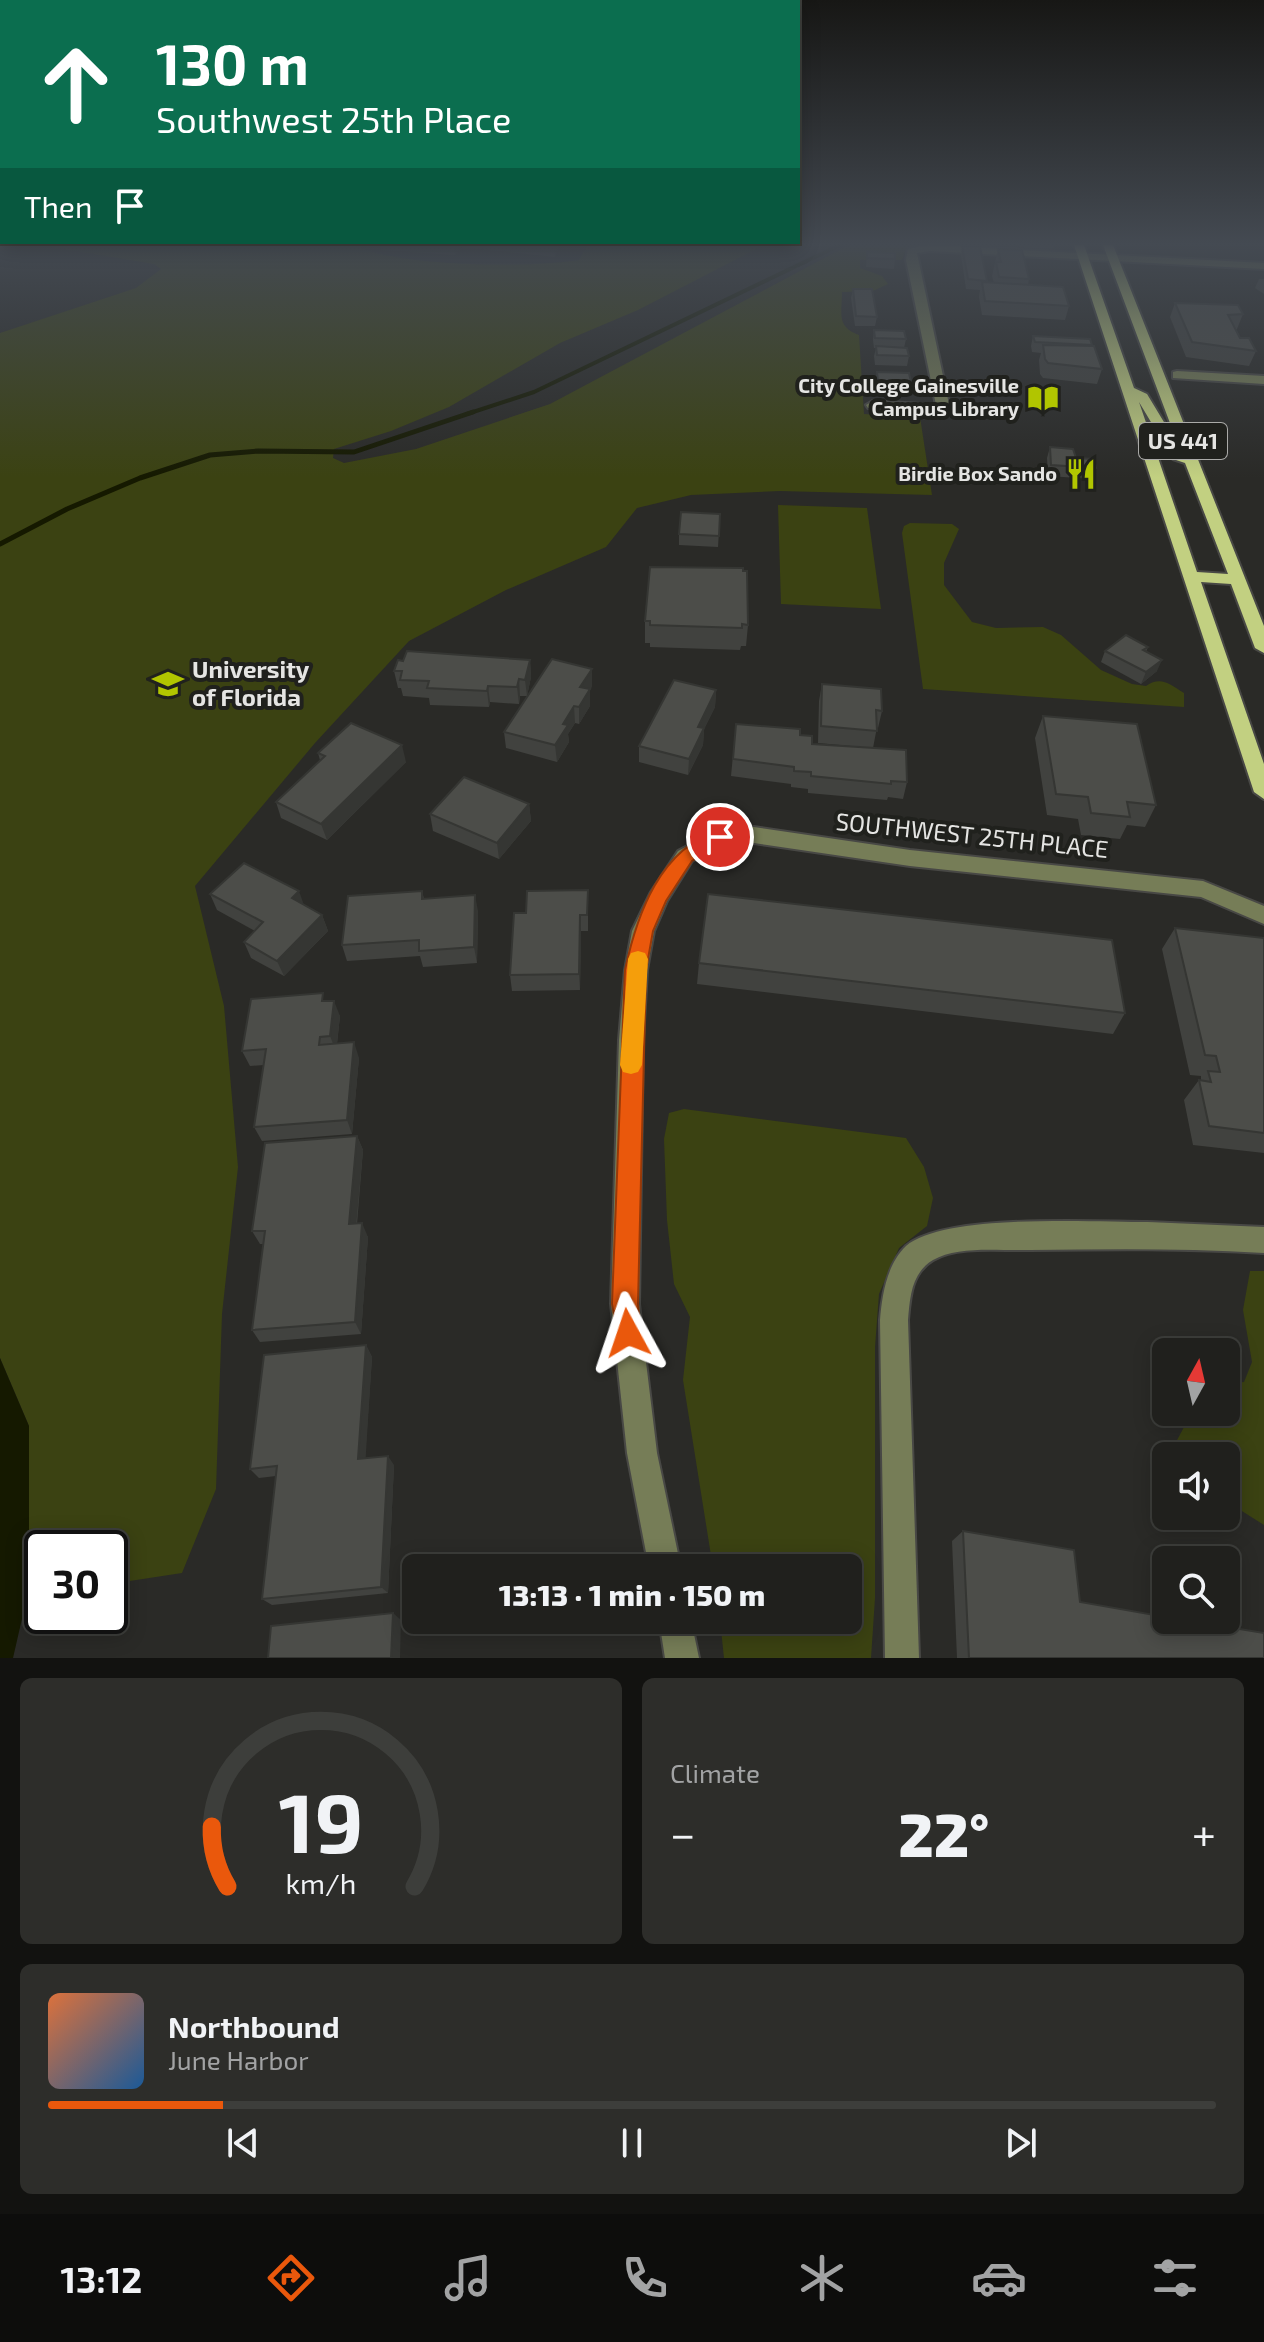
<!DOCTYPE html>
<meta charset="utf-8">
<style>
:root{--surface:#20201d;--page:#2d2d2a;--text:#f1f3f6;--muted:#a2a3a4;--line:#3d3e3b;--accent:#ea580c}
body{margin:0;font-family:"Exo 2",sans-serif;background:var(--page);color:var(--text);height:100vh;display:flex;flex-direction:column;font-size:30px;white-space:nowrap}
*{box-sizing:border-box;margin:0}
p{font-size:26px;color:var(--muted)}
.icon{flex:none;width:44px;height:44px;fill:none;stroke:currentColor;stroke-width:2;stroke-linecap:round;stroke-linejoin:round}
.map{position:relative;height:1658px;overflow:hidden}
.drawer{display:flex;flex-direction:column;gap:20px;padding:20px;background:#121210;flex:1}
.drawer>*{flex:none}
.top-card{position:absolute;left:0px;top:0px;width:800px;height:244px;box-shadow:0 4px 20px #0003,0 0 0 2px var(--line);background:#0b6e4f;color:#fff;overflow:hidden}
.needle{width:52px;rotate:8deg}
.buttons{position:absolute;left:1152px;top:1338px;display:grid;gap:16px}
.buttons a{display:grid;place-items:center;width:88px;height:88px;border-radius:12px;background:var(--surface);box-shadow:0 4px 20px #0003,0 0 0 2px var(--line);font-size:40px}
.speed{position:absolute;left:24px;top:1530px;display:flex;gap:16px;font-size:40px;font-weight:700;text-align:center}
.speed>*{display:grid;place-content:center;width:104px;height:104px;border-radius:50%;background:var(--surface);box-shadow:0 4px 20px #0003,0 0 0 2px var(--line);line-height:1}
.speed .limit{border:4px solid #111;border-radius:12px;background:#fff;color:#111}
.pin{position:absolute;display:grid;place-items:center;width:68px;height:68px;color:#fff;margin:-34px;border:4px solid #fff;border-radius:50%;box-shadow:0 2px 8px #0007}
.me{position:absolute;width:88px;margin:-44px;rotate:355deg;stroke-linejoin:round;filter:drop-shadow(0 0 6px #0008)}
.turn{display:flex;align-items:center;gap:28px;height:168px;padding:0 24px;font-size:36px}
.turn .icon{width:104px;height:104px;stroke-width:2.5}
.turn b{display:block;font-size:56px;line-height:68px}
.then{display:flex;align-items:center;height:76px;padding:0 24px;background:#0003;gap:16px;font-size:30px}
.big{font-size:60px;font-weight:800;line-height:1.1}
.drawer .tile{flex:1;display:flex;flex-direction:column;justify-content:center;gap:12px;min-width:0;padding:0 28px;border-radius:12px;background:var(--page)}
.drawer .dial{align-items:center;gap:0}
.dial svg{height:208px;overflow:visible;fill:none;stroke:var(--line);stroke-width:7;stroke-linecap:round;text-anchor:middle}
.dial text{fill:var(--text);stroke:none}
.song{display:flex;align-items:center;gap:24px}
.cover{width:96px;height:96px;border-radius:12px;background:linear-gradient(135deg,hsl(20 70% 55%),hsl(210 70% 35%))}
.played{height:8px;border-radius:4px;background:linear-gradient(90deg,var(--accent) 15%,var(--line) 15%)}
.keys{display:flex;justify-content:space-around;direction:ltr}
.heat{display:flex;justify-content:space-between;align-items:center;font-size:44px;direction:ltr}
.drawer .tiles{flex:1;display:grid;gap:20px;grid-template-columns:1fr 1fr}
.tile:last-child{grid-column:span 2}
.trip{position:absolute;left:402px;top:1554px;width:460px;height:80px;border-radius:12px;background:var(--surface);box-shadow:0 4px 20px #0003,0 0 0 2px var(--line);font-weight:800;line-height:80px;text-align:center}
.tab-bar{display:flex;height:128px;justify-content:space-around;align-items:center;background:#0d0d0c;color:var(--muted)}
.tab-bar .icon{width:56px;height:56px}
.tab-bar .active{color:var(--accent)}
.tab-bar b{font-size:36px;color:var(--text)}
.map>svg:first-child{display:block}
.green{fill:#3b4212}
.water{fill:#151900}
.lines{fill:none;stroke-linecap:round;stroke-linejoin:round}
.stream-far1{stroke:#151900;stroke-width:4}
.stream{stroke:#151900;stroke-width:5}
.minor-casing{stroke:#484845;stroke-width:4}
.major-casing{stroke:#484845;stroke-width:4}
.minor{fill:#767d57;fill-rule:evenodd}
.major{fill:#c2d081;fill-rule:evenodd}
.wall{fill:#41423f}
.shaded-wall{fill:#353633}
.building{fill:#4c4d49;stroke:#353633;stroke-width:2}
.route{fill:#ea580c;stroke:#983908;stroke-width:2}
.slow{fill:#f59e0b}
.labels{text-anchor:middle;stroke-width:8;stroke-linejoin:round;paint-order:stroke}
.far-poi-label{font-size:20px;font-weight:bold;fill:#e5e5e3;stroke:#20211d;text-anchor:end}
.shield{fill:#20211d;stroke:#aaaaa8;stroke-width:2}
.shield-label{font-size:22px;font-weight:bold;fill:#e5e5e3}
.poi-label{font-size:24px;font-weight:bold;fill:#e5e5e3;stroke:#20211d;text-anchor:start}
.street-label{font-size:24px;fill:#e5e5e3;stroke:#20211d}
</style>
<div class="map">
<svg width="1264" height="1658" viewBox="0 0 1264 1658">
<rect width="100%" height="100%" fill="#2a2a27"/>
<g class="green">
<path d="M40,245H355C394,267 533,268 579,260L588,245H764L638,310L560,343L449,407L391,431L334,449L333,458L344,463L416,449L550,404L849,245H917L907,247L902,260H860V268L882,276L888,284L873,291L842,292C842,314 836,326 859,335L864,414L920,417L932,495L780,491L691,495L637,508L606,547L506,590L409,641L315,743L195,886L224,1006L238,1167L222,1314L216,1489L182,1573L110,1584V1548H42V1587L29,1588V1426L0,1358V333L136,288L161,269L154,264Z"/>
<polygon points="778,505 867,508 881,609 781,604"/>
<path d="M910,523L952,524L959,529L944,563V585L972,622L996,628L1043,627L1061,635L1101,670L1132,684L1146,686C1161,676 1169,684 1184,693V707L923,689L902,533L904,526Z"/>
<polygon points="684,1109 906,1138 924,1167 933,1198 927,1226 899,1248 879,1294 875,1347 875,1598 871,1658 724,1658 720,1620 848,1620 848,1568 713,1568 683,1380 690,1317 674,1284 667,1220 664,1139 669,1113"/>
<polygon points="1250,1271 1264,1271 1264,1525 1226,1501 1226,1456 1184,1456 1175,1444 1192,1412 1226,1412 1226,1384 1244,1382 1252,1362 1243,1310"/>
</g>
<polygon class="water" points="0,1358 29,1426 29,1588 13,1658 0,1658"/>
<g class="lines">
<polyline class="stream-far1" points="467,414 534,392 840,245"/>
<polyline class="stream" points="0,544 67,509 140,478 210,455 258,451 354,452 473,412"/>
<defs>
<g id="minor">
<polygon points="927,245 1264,263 1264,269 930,251 917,253 950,409 943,413 868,408 866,405 873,401 936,405 906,260 908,249"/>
<polygon points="1177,371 1264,376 1264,384 1173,378 1173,372"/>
<polygon points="754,827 910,850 1203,881 1264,906 1264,924 1201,897 910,866 754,843 723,844 692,861 667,901 654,931 647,970 643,1040 639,1304 657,1453 681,1568 649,1568 627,1453 611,1304 619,1040 625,970 632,931 651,892 678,851 720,829"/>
<path d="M1148,1222L1264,1227V1253C1186,1248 1108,1249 1030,1250C1001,1251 958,1245 933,1260C911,1273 910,1298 908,1320L919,1658H885L880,1320C882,1295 887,1264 906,1246C944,1213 1095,1222 1148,1222Z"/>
<polygon points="659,1620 691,1620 699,1658 665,1658"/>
</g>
<path id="major" d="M1074,245H1084L1134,388L1147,394L1179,447L1103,245H1113L1264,626V653L1255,648L1231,584L1201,582L1264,764V799L1254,792ZM1139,402L1173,459L1185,463L1228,574L1197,572Z"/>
</defs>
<use href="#minor" class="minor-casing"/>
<use href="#major" class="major-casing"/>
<use href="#minor" class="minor"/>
<use href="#major" class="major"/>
</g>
<g class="wall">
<polygon points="380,245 560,245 555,257 460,247 455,255 381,250"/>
<polygon points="1020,245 1054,245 1053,249 1020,247"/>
<polygon points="962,246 987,283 994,283 992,276 998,249 1029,279 1028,285 1069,306 1065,320 982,315 979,297 980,290 966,289 961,255"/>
<polygon points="867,252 895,259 894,269 866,267"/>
<polygon points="1259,279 1264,279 1264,294 1255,288"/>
<polygon points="853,289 877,317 875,326 855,326 851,298"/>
<polygon points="1175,303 1243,314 1237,329 1236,329 1240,338 1256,351 1249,366 1186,357 1170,317"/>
<polygon points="874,330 906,339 904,348 909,356 907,366 875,365 874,356 876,348 874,348 873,340"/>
<polygon points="1033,336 1090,339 1102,369 1097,384 1043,378 1040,374 1039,360 1041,353 1032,352 1031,346"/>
<polygon points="877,372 911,382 909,392 876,391 875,382"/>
<polygon points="1050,447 1096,468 1093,479 1048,476 1047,458"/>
<polygon points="720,514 718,547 679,545 679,534"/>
<polygon points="645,621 748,625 746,646 741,646 740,650 650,647 650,643 645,643"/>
<polygon points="1148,647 1146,652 1157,671 1141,684 1101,662 1105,651"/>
<polygon points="530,660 531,677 527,696 520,696 519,704 490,702 489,707 430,705 429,698 403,696 401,688 398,688 394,671"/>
<polygon points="822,684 882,711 878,728 877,727 873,748 818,743 819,701"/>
<polygon points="592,686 590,690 590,706 579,724 575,723 568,734 569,742 557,762 506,748 504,732"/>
<polygon points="716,690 715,707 704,729 703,745 688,775 639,762 639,746"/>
<polygon points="1043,716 1156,805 1145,827 1127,825 1120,839 1081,835 1078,819 1047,815 1035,738"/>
<polygon points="736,724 800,735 812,744 907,782 903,799 888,797 887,800 808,793 808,789 791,787 791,784 731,776"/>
<polygon points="318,753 406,762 327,840 281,818 276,802 320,760"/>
<polygon points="529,804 531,821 499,859 433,831 430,814"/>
<polygon points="588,890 588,931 581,931 580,990 512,991 510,975 526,913"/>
<polygon points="422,891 424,899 478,911 477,963 423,967 420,956 347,961 342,945"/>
<polygon points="210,894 304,905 322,915 328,931 284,976 251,958 244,942 255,931 217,910"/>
<polygon points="1175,928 1264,938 1264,1153 1193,1145 1184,1100 1199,1080 1201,1080 1201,1076 1190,1075 1162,949"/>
<polygon points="699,963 1125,1013 1113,1034 697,984"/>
<polygon points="326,1001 340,1016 337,1044 359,1058 352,1134 262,1141 254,1127 264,1065 250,1066 242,1051"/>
<polygon points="357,1136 363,1150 357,1224 368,1237 361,1334 260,1342 252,1330 263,1244 260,1244 252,1231"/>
<polygon points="366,1345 372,1357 365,1458 394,1465 388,1593 272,1605 262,1599 276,1476 259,1478 250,1469"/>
<polygon points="963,1531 1080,1602 1264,1658 957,1658 952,1541"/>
</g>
<g class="shaded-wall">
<polygon points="454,245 460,245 460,247 455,255"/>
<polygon points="554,245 560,245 555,257"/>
<polygon points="530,660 531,677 527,696 525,680"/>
<polygon points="1162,660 1157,671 1141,684 1146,672"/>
<polygon points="592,669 592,686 590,690 590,706 579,724 579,707 580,687"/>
<polygon points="519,679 520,696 519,704 517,687"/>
<polygon points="488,686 490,702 489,707 487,691"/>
<polygon points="716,690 715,707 704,729 703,745 688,775 689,759 698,727"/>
<polygon points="574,706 575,723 568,734 569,742 557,762 555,745 563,724"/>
<polygon points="402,745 406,762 327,840 321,824"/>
<polygon points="529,804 531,821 499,859 497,843"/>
<polygon points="299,891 305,908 292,898"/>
<polygon points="475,895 478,911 477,963 474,947"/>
<polygon points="322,915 328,931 284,976 277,961"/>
<polygon points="580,915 581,931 580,990 579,974"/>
<polygon points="334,1001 340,1016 336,1051 330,1036"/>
<polygon points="354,1042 359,1058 352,1134 347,1120"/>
<polygon points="357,1136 363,1150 355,1238 349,1224"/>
<polygon points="362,1223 368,1237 361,1334 355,1322"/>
<polygon points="366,1345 372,1357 365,1468 358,1459"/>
<polygon points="388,1456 394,1465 388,1593 381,1587"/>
<polygon points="393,1613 401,1620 400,1658 391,1658"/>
</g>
<g class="building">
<polygon points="962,246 980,247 987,281 968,279"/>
<polygon points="998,249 1022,250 1029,279 999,277 996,262 1001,262"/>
<polygon points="867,252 895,253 895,259 867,258"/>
<polygon points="982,282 1063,287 1069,306 985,301"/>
<polygon points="853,289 872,289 877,317 856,316"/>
<polygon points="1175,303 1238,305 1243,314 1228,315 1240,338 1249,338 1256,351 1192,342"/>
<polygon points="874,330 904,331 906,339 875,338"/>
<polygon points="1033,336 1090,339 1092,345 1035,342"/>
<polygon points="1043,345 1094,346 1102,369 1048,363 1045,359"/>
<polygon points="876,346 907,348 909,356 877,355"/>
<polygon points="877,372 909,373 911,382 878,381"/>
<polygon points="1050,447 1073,449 1076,458 1094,459 1096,468 1051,465"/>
<polygon points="681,512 720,514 719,536 679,534"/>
<polygon points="650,567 743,568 743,571 747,571 748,625 742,624 742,628 650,625 650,621 645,621"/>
<polygon points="1126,635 1148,647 1143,650 1162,660 1146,672 1105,651"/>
<polygon points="407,651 530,660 525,680 519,679 517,687 488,686 487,691 427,688 429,681 400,680 402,671 394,671 398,660 403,661"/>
<polygon points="552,659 592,669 580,687 590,689 579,707 574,706 563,724 568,725 555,745 504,732"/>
<polygon points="674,680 716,690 698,727 704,728 689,759 639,746"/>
<polygon points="822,684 881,689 882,711 876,710 877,731 821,726"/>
<polygon points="1043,716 1137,724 1156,805 1127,802 1130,817 1091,813 1088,797 1056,794"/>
<polygon points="351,723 402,745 321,824 276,802 325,756 318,753"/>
<polygon points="736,724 800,729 800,735 812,736 812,744 906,750 907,782 891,781 891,784 811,776 811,772 794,771 794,767 733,759"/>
<polygon points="464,777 529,804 497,843 430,814"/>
<polygon points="244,863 299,891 292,898 322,915 277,961 244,942 263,922 210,894"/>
<polygon points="588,890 587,915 580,915 579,974 510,975 514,913 526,913 527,891"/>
<polygon points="422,891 422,899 475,895 474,947 419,951 419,940 342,945 348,896"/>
<polygon points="708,894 1112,940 1125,1013 699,963"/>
<polygon points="1175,928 1264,938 1264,1133 1209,1126 1199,1080 1211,1082 1208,1071 1220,1072 1216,1056 1205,1055"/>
<polygon points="323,993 322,1001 334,1001 330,1036 320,1037 319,1045 354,1042 347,1120 254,1127 266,1049 242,1051 251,999"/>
<polygon points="357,1136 349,1224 362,1223 355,1322 252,1330 265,1231 252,1231 265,1143"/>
<polygon points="366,1345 358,1459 388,1456 381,1587 262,1599 277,1466 250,1469 264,1355"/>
<polygon points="963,1531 1074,1550 1080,1602 1166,1617 1166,1620 1185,1620 1264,1633 1264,1658 969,1658"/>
<polygon points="393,1613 391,1658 268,1658 271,1626"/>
</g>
<linearGradient id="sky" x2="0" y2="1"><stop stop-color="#171715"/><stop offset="0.51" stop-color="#444a52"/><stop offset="1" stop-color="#444a52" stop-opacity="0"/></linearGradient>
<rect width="1264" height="478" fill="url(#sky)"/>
<path class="route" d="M720,830L730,837L727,841L692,861L666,901L653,931L646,970L638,1304L641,1333L637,1342L628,1346L619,1342L612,1304L625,970C637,914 660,848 720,830Z"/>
<polygon class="slow" points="638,951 645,953 648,959 642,1065 638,1072 631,1074 623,1072 620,1065 628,959 631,953"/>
<defs>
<symbol id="library-bare" viewBox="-9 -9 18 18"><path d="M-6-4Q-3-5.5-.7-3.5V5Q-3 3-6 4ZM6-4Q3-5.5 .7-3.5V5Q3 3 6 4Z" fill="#b1c500" stroke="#20211d" stroke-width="2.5" paint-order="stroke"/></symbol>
<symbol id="restaurant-bare" viewBox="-9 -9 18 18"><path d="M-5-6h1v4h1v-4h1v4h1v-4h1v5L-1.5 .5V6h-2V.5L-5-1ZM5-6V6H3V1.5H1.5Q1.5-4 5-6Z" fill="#b1c500" stroke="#20211d" stroke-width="2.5" paint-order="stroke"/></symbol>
<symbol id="university-bare" viewBox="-9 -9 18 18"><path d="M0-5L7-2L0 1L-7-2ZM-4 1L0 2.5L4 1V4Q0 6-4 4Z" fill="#b1c500" stroke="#20211d" stroke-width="2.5" paint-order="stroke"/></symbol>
</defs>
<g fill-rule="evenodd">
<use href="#library-bare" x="1021" y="376" width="44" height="44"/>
<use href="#restaurant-bare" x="1059" y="452" width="44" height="44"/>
<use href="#university-bare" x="146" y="662" width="44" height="44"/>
</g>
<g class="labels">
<g class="far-poi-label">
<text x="1019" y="393">City College Gainesville<tspan x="1019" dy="23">Campus Library</tspan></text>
<text x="1057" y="481">Birdie Box Sando</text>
</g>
<rect class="shield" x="1139" y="423" width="88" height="36" rx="6"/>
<g class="shield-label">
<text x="1183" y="449">US 441</text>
</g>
<g class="poi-label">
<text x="192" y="678">University<tspan x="192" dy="28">of Florida</tspan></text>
</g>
<g class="street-label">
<text transform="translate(972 836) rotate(6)" y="8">SOUTHWEST 25TH PLACE</text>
</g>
</g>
</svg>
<div class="buttons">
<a><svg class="needle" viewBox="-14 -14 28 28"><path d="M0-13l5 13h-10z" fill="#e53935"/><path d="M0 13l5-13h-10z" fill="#a2a3a4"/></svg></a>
<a><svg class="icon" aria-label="sound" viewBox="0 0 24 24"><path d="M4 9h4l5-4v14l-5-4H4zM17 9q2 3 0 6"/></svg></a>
<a><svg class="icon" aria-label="search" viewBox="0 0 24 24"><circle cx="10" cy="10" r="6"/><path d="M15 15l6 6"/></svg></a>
</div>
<div class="speed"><div class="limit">30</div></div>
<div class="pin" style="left:720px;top:837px;background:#d93025"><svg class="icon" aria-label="arrive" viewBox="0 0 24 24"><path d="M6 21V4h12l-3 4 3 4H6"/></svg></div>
<svg class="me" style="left:628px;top:1333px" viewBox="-20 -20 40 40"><path d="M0-17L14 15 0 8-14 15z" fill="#ea580c" stroke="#fff" stroke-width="4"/></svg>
<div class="trip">13:13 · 1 min · 150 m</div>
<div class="top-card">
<div class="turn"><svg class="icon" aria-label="ahead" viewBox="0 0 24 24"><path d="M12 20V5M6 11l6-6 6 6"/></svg><div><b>130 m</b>Southwest 25th Place</div></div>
<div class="then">Then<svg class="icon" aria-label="arrive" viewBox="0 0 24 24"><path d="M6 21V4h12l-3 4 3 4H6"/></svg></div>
</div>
</div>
<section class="drawer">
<div class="tiles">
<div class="tile dial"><svg viewBox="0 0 100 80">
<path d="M14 69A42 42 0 1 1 86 69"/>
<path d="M14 69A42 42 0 0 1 8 46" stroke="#ea580c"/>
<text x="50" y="56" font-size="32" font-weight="700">19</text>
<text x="50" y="72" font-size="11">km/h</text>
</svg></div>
<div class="tile"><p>Climate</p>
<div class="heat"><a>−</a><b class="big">22°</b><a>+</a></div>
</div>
<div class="tile">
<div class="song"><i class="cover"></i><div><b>Northbound</b><p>June Harbor</p></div></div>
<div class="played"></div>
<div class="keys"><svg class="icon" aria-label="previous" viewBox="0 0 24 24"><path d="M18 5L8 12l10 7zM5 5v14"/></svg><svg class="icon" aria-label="pause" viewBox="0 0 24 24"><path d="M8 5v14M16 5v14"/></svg><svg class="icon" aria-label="next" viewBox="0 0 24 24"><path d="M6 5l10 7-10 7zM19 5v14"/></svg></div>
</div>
</div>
</section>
<nav class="tab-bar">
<b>13:12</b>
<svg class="icon active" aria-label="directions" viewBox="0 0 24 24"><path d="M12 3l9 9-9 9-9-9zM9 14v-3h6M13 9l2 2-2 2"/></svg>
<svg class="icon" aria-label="music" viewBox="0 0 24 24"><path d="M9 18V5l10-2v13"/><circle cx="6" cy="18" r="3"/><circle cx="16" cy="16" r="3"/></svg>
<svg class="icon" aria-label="phone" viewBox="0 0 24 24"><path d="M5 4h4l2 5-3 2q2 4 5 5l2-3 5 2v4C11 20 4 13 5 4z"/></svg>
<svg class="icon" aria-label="climate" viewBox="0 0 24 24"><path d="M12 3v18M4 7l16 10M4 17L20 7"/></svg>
<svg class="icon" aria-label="car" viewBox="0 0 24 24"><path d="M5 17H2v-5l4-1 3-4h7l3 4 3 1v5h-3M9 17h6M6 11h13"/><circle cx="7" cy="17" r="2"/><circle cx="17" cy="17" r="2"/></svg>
<svg class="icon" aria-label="filters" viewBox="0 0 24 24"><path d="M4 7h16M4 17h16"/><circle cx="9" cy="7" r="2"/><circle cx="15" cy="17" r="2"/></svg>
</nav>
